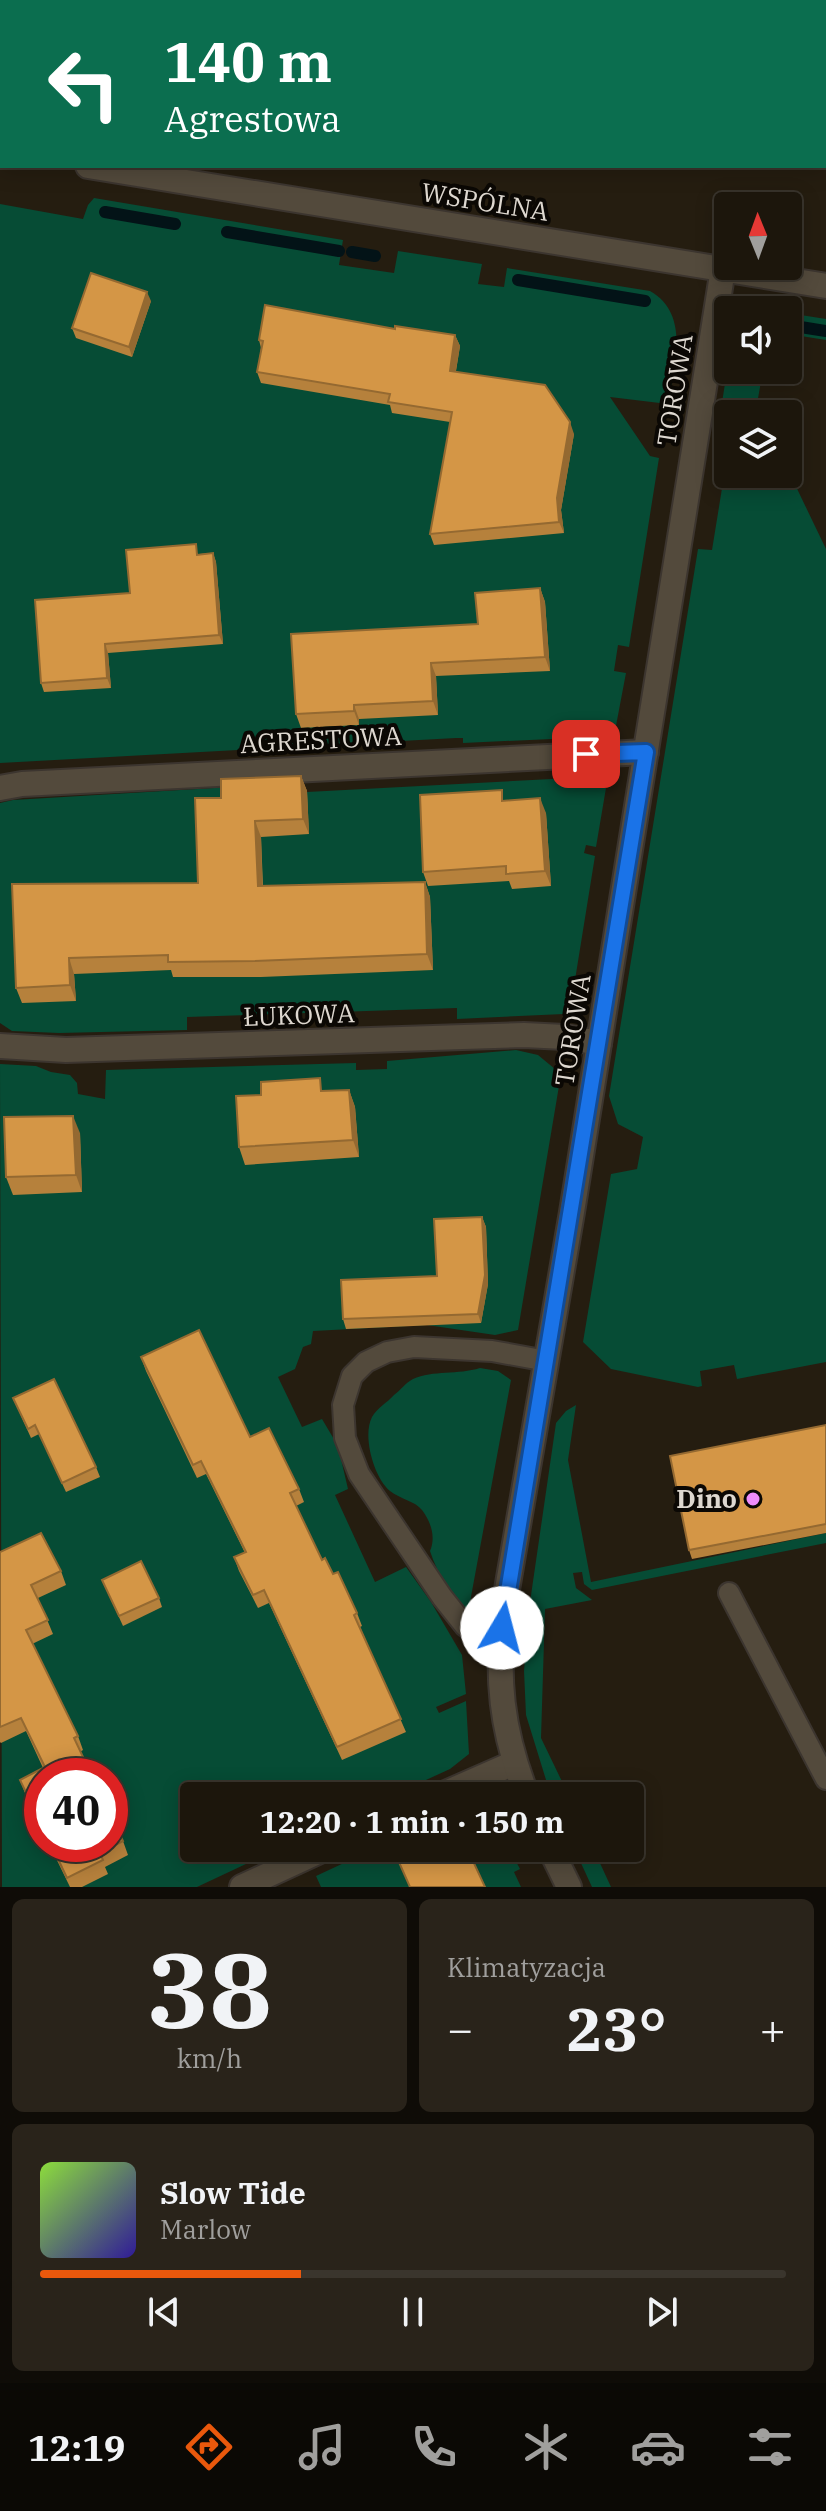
<!DOCTYPE html>
<html lang="pl">
<meta charset="utf-8">
<style>
:root{--surface:#1c160c;--page:#29231a;--text:#f1f3f6;--muted:#a09f9d;--line:#3a352d;--accent:#ea580c}
body{margin:0;font-family:"IBM Plex Serif",serif;background:var(--page);color:var(--text);height:100vh;display:flex;flex-direction:column;font-size:30px;white-space:nowrap}
*{box-sizing:border-box;margin:0}
p{font-size:26px;color:var(--muted)}
.icon{flex:none;width:44px;height:44px;fill:none;stroke:currentColor;stroke-width:2;stroke-linecap:round;stroke-linejoin:round}
.map{position:relative;height:1887px;overflow:hidden}
.sheet{display:flex;flex-direction:column;gap:12px;padding:12px;background:#0f0c07;flex:1}
.sheet>*{flex:none}
.hud{position:absolute;left:0px;top:0px;width:826px;height:168px;box-shadow:0 4px 20px #0003,0 0 0 2px var(--line);background:#0b6e4f;color:#fff;overflow:hidden}
.needle{width:52px;rotate:359deg}
.fabs{position:absolute;left:714px;top:192px;display:grid;gap:16px}
.fabs a{display:grid;place-items:center;width:88px;height:88px;border-radius:8px;background:var(--surface);box-shadow:0 4px 20px #0003,0 0 0 2px var(--line);font-size:40px}
.speed{position:absolute;left:24px;top:1758px;display:flex;gap:16px;font-size:40px;font-weight:700;text-align:center}
.speed>*{display:grid;place-content:center;width:104px;height:104px;border-radius:50%;background:var(--surface);box-shadow:0 4px 20px #0003,0 0 0 2px var(--line);line-height:1}
.speed .limit{border:12px solid #d22;background:#fff;color:#111}
.pin{position:absolute;display:grid;place-items:center;width:68px;height:68px;color:#fff;margin:-34px;border-radius:16px;box-shadow:0 4px 12px #0006}
.me{position:absolute;width:88px;margin:-44px;rotate:8deg;stroke-linejoin:round;filter:drop-shadow(0 0 6px #0008)}
.turn{display:flex;align-items:center;gap:28px;height:168px;padding:0 32px;font-size:36px}
.turn .icon{width:104px;height:104px;stroke-width:2.5}
.turn b{display:block;font-size:56px;line-height:68px}
.big{font-size:60px;font-weight:700;line-height:1.1}
.sheet .tile{flex:1;display:flex;flex-direction:column;justify-content:center;gap:12px;min-width:0;padding:0 28px;border-radius:12px;background:var(--page)}
.sheet .dial{align-items:center;gap:0}
.dial b{font-size:104px;line-height:1}
.song{display:flex;align-items:center;gap:24px}
.cover{width:96px;height:96px;border-radius:12px;background:linear-gradient(135deg,hsl(90 70% 55%),hsl(250 70% 35%))}
.played{height:8px;border-radius:4px;background:linear-gradient(90deg,var(--accent) 35%,var(--line) 35%)}
.keys{display:flex;justify-content:space-around;direction:ltr}
.heat{display:flex;justify-content:space-between;align-items:center;font-size:44px;direction:ltr}
.sheet .tiles{flex:1;display:grid;gap:12px;grid-template-columns:1fr 1fr}
.tile:last-child{grid-column:span 2}
.trip{position:absolute;left:180px;top:1782px;width:464px;height:80px;border-radius:8px;background:var(--surface);box-shadow:0 4px 20px #0003,0 0 0 2px var(--line);font-weight:700;line-height:80px;text-align:center}
.tab-bar{display:flex;height:128px;justify-content:space-around;align-items:center;background:#0b0905;color:var(--muted)}
.tab-bar .icon{width:56px;height:56px}
.tab-bar .on{color:var(--accent)}
.tab-bar b{font-size:36px;color:var(--text)}
.map>svg:first-child{display:block}
.green{fill:#064c35;fill-rule:evenodd}
.lines{fill:none;stroke-linecap:round;stroke-linejoin:round}
.stream{stroke:#031317;stroke-width:12}
.lane-casing{stroke:#3c352f;stroke-width:24}
.street-casing{stroke:#3c352f;stroke-width:28}
.secondary-casing{stroke:#3c352f;stroke-width:28}
.lane{stroke:#534a3c;stroke-width:20}
.street{stroke:#534a3c;stroke-width:24}
.secondary{stroke:#534a3c;stroke-width:24}
.wall{fill:#b6813c}
.shaded-wall{fill:#946931}
.building{fill:#d49646;stroke:#946931;stroke-width:2}
.route-casing{stroke:#114b97;stroke-width:20}
.route{stroke:#1a73e8;stroke-width:14}
.poi-dot{fill:#ee8cf9;stroke:#0b0804;stroke-width:3}
.labels{text-anchor:middle;stroke-width:8;stroke-linejoin:round;paint-order:stroke}
.street-label{font-size:26px;fill:#ded8d0;stroke:#0b0804}
.poi-label{font-size:26px;font-weight:bold;fill:#ded8d0;stroke:#0b0804;text-anchor:end}
</style>
<div class="map">
<svg width="826" height="1887" viewBox="0 0 826 1887">
<rect width="100%" height="100%" fill="#251d10"/>
<g class="green">
<polygon points="0,0 275,0 2,2 2,114"/>
<path d="M94,198L343,240L339,265L394,273L398,251L482,264L478,284L504,287L507,268L650,291C691,314 674,367 668,404L610,397L650,456L659,458L629,647L618,645L614,671L626,673L615,731L595,737L463,743V738H456L0,763V204L83,219L88,205Z"/>
<polygon points="788,313 826,319 826,340 788,334"/>
<polygon points="728,364 728,370 763,370 757,404 762,414 728,414 728,426 719,422"/>
<polygon points="788,470 826,549 826,1362 737,1379 734,1365 700,1371 702,1386 698,1387 611,1369 583,1342 611,1174 637,1169 643,1137 618,1124 609,1096 698,549 712,550 724,476 728,473 788,474"/>
<polygon points="571,771 593,775 606,788 596,847 586,845 584,853 595,856 570,1011 564,1014 457,1019 457,1008 187,1017 187,1030 59,1033 12,1031 0,1023 0,803 13,800 280,784 282,798 307,792 571,778"/>
<path d="M516,1050L538,1055L561,1074L518,1330L495,1335L427,1325L313,1331L311,1344L303,1347L295,1369L278,1377L302,1427L322,1419L338,1446L348,1489L335,1495L375,1582L406,1567L431,1602L462,1655L466,1694L436,1707L439,1713L466,1701L469,1754L450,1769L391,1796H194V1848H280L197,1887H2L0,1064L36,1066L51,1072L70,1075L77,1083L78,1094L105,1099L106,1070L356,1063V1070L387,1069V1061ZM42,1776H110V1844H42Z"/>
<path d="M480,1368L498,1371L511,1380L468,1613C451,1593 438,1576 430,1551C436,1537 431,1522 422,1510C415,1501 400,1499 390,1491C374,1478 362,1436 372,1417C378,1407 387,1403 394,1395C401,1390 405,1383 413,1379C433,1370 458,1375 480,1368Z"/>
<polygon points="576,1405 568,1460 591,1582 826,1533 826,1543 592,1590 584,1584 582,1572 573,1573 576,1588 592,1600 545,1609 541,1738 569,1796 551,1796 526,1715 524,1671 529,1609 556,1423 566,1411"/>
<polygon points="376,1848 509,1848 520,1869 514,1872 521,1887 321,1887 316,1876"/>
<polygon points="574,1848 593,1848 611,1887 592,1887"/>
</g>
<g class="lines">
<g class="stream">
<polyline points="105,212 175,224"/>
<polyline points="227,232 339,251"/>
<polyline points="352,252 375,256"/>
<polyline points="518,280 645,301"/>
<polyline points="788,325 826,331"/>
</g>
<defs>
<g id="lane">
<polyline points="729,1593 826,1779"/>
<polyline points="500,1648 465,1626 442,1597 359,1474 345,1438 343,1405 352,1376 366,1362 387,1352 414,1347 492,1351 547,1361"/>
</g>
<g id="street">
<polyline points="0,788 22,784 646,752"/>
<polyline points="0,1046 66,1050 524,1035 565,1037 599,1043"/>
<polyline points="439,1796 514,1763"/>
<polyline points="242,1887 326,1848"/>
</g>
<g id="secondary">
<polyline points="0,152 2,152"/>
<polyline points="88,166 826,286"/>
<path d="M527,1796C501,1730 496,1677 504,1607L572,1212L723,269"/>
<polyline points="550,1848 569,1887"/>
</g>
</defs>
<use href="#lane" class="lane-casing"/>
<use href="#street" class="street-casing"/>
<use href="#secondary" class="secondary-casing"/>
<use href="#lane" class="lane"/>
<use href="#street" class="street"/>
<use href="#secondary" class="secondary"/>
</g>
<g class="wall">
<polygon points="151,301 132,357 76,338 72,328"/>
<polygon points="395,329 455,335 460,346 456,371 574,434 561,510 564,533 434,545 430,534 450,422 392,413 390,405 261,383 257,372 261,348 259,340"/>
<polygon points="213,553 216,562 223,644 108,653 111,688 44,692 41,683 130,593 199,554"/>
<polygon points="540,588 545,602 550,671 436,676 438,715 359,719 359,725 301,728 296,714 478,624"/>
<polygon points="301,776 307,791 309,834 261,837 263,886 425,882 430,897 433,970 261,977 173,977 171,970 74,974 76,1001 22,1003 16,988 198,883 221,798"/>
<polygon points="506,801 546,813 551,886 512,889 509,881 428,886 423,872"/>
<polygon points="349,1090 355,1107 359,1157 245,1165 239,1147 325,1091"/>
<polygon points="80,1133 82,1192 13,1195 6,1177"/>
<polygon points="482,1217 486,1227 488,1284 481,1323 346,1329 343,1319 437,1276"/>
<polygon points="141,1357 250,1437 299,1489 304,1502 296,1506 322,1560 333,1574 357,1613 362,1626 360,1627 406,1732 342,1760 269,1603 258,1608 239,1571 234,1557 245,1553 206,1474 197,1478 146,1371"/>
<polygon points="13,1398 96,1467 100,1477 66,1492 39,1434 31,1438"/>
<polygon points="826,1425 826,1533 692,1559 689,1550"/>
<polygon points="0,1552 61,1571 66,1585 38,1598 53,1634 32,1644 78,1736 83,1750 42,1776 42,1829 25,1793 20,1780 43,1768 26,1731 1,1743 0,1742"/>
<polygon points="102,1580 159,1598 162,1607 123,1626"/>
<polygon points="123,1841 128,1855 105,1867 108,1874 82,1887 70,1887 49,1844 110,1844"/>
</g>
<g class="shaded-wall">
<polygon points="147,292 151,301 132,357 129,347"/>
<polygon points="455,335 460,346 454,382 450,371"/>
<polygon points="570,422 574,434 561,510 564,533 559,522 557,498"/>
<polygon points="213,553 216,562 223,644 219,635"/>
<polygon points="540,588 545,602 550,671 545,657"/>
<polygon points="105,644 108,653 111,688 107,678"/>
<polygon points="431,663 436,676 438,715 433,701"/>
<polygon points="354,705 359,719 359,725 354,711"/>
<polygon points="301,776 307,791 309,834 303,819"/>
<polygon points="540,798 546,813 551,886 545,871"/>
<polygon points="255,821 261,837 263,901 258,886"/>
<polygon points="425,882 430,897 433,970 427,954"/>
<polygon points="69,958 74,974 76,1001 70,985"/>
<polygon points="349,1090 355,1107 359,1157 353,1140"/>
<polygon points="73,1116 80,1133 82,1192 76,1175"/>
<polygon points="482,1217 486,1227 488,1284 481,1323 478,1314"/>
</g>
<g class="building">
<polygon points="284,0 301,0 302,2 284,2"/>
<polygon points="91,273 147,292 129,347 72,328"/>
<polygon points="265,305 395,329 395,326 455,335 450,371 545,385 570,422 557,498 559,522 430,534 452,412 388,402 390,394 257,372 263,341 259,340"/>
<polygon points="196,544 197,555 213,553 219,635 105,644 107,678 41,683 35,600 130,593 126,550"/>
<polygon points="540,588 545,657 431,663 433,701 354,705 354,711 296,714 291,634 478,624 475,593"/>
<polygon points="301,776 303,819 255,821 258,886 425,882 427,954 255,961 168,962 168,955 69,958 70,985 16,988 12,884 198,883 195,798 221,798 221,779"/>
<polygon points="502,790 502,801 540,798 545,871 506,874 506,866 423,872 420,795"/>
<polygon points="320,1078 321,1091 349,1090 353,1140 239,1147 236,1096 261,1095 261,1082"/>
<polygon points="73,1116 76,1175 6,1177 4,1117"/>
<polygon points="482,1217 485,1275 478,1314 343,1319 341,1280 437,1276 434,1219"/>
<polygon points="199,1330 250,1437 269,1428 299,1489 290,1493 322,1560 325,1558 333,1574 338,1572 357,1613 354,1615 401,1719 337,1747 264,1590 253,1595 234,1557 246,1552 201,1461 193,1465 141,1357"/>
<polygon points="54,1379 96,1467 62,1483 35,1425 28,1429 13,1398"/>
<polygon points="826,1425 826,1524 689,1550 670,1456"/>
<polygon points="41,1533 61,1571 31,1585 48,1620 26,1630 78,1736 74,1738 92,1776 42,1776 42,1826 20,1780 45,1767 21,1718 0,1727 0,1552"/>
<polygon points="141,1561 159,1598 119,1616 102,1580"/>
<polygon points="110,1814 123,1841 100,1853 103,1860 67,1878 51,1844 110,1844"/>
<polygon points="420,1848 467,1848 485,1887 410,1887 398,1860 421,1850"/>
</g>
<g class="lines">
<defs>
<polyline id="route" points="502,1628 646,752 586,754"/>
</defs>
<use href="#route" class="route-casing"/>
<use href="#route" class="route"/>
</g>
<circle class="poi-dot" cx="753" cy="1499" r="8"/>
<g class="labels">
<g class="street-label">
<text transform="translate(485 202) rotate(9)" y="9">WSPÓLNA</text>
<text transform="translate(675 390) rotate(-81)" y="9">TOROWA</text>
<text transform="translate(321 740) rotate(-3)" y="9">AGRESTOWA</text>
<text transform="translate(299 1015) rotate(-2)" y="9">ŁUKOWA</text>
<text transform="translate(573 1030) rotate(-81)" y="9">TOROWA</text>
</g>
<g class="poi-label">
<text x="737" y="1508">Dino</text>
</g>
</g>
</svg>
<div class="fabs">
<a><svg class="needle" viewBox="-14 -14 28 28"><path d="M0-13l5 13h-10z" fill="#e53935"/><path d="M0 13l5-13h-10z" fill="#a09f9d"/></svg></a>
<a><svg class="icon" aria-label="sound" viewBox="0 0 24 24"><path d="M4 9h4l5-4v14l-5-4H4zM17 9q2 3 0 6"/></svg></a>
<a><svg class="icon" aria-label="layers" viewBox="0 0 24 24"><path d="M12 4l9 5-9 5-9-5zM3 14l9 5 9-5"/></svg></a>
</div>
<div class="speed"><div class="limit">40</div></div>
<div class="pin" style="left:586px;top:754px;background:#d93025"><svg class="icon" aria-label="arrive" viewBox="0 0 24 24"><path d="M6 21V4h12l-3 4 3 4H6"/></svg></div>
<svg class="me" style="left:502px;top:1628px" viewBox="-20 -20 40 40"><circle r="19" fill="#fff"/><path d="M0-13L10 11 0 6-10 11z" fill="#1a73e8"/></svg>
<div class="trip">12:20 · 1 min · 150 m</div>
<div class="hud">
<div class="turn"><svg class="icon" aria-label="left" viewBox="0 0 24 24"><path d="M17 20v-9H6M10 6l-5 5 5 5"/></svg><div><b>140 m</b>Agrestowa</div></div>
</div>
</div>
<section class="sheet">
<div class="tiles">
<div class="tile dial"><b>38</b><p>km/h</p></div>
<div class="tile"><p>Klimatyzacja</p>
<div class="heat"><a>−</a><b class="big">23°</b><a>+</a></div>
</div>
<div class="tile">
<div class="song"><i class="cover"></i><div><b>Slow Tide</b><p>Marlow</p></div></div>
<div class="played"></div>
<div class="keys"><svg class="icon" aria-label="previous" viewBox="0 0 24 24"><path d="M18 5L8 12l10 7zM5 5v14"/></svg><svg class="icon" aria-label="pause" viewBox="0 0 24 24"><path d="M8 5v14M16 5v14"/></svg><svg class="icon" aria-label="next" viewBox="0 0 24 24"><path d="M6 5l10 7-10 7zM19 5v14"/></svg></div>
</div>
</div>
</section>
<nav class="tab-bar">
<b>12:19</b>
<svg class="icon on" aria-label="directions" viewBox="0 0 24 24"><path d="M12 3l9 9-9 9-9-9zM9 14v-3h6M13 9l2 2-2 2"/></svg>
<svg class="icon" aria-label="music" viewBox="0 0 24 24"><path d="M9 18V5l10-2v13"/><circle cx="6" cy="18" r="3"/><circle cx="16" cy="16" r="3"/></svg>
<svg class="icon" aria-label="phone" viewBox="0 0 24 24"><path d="M5 4h4l2 5-3 2q2 4 5 5l2-3 5 2v4C11 20 4 13 5 4z"/></svg>
<svg class="icon" aria-label="climate" viewBox="0 0 24 24"><path d="M12 3v18M4 7l16 10M4 17L20 7"/></svg>
<svg class="icon" aria-label="car" viewBox="0 0 24 24"><path d="M5 17H2v-5l4-1 3-4h7l3 4 3 1v5h-3M9 17h6M6 11h13"/><circle cx="7" cy="17" r="2"/><circle cx="17" cy="17" r="2"/></svg>
<svg class="icon" aria-label="filters" viewBox="0 0 24 24"><path d="M4 7h16M4 17h16"/><circle cx="9" cy="7" r="2"/><circle cx="15" cy="17" r="2"/></svg>
</nav>
